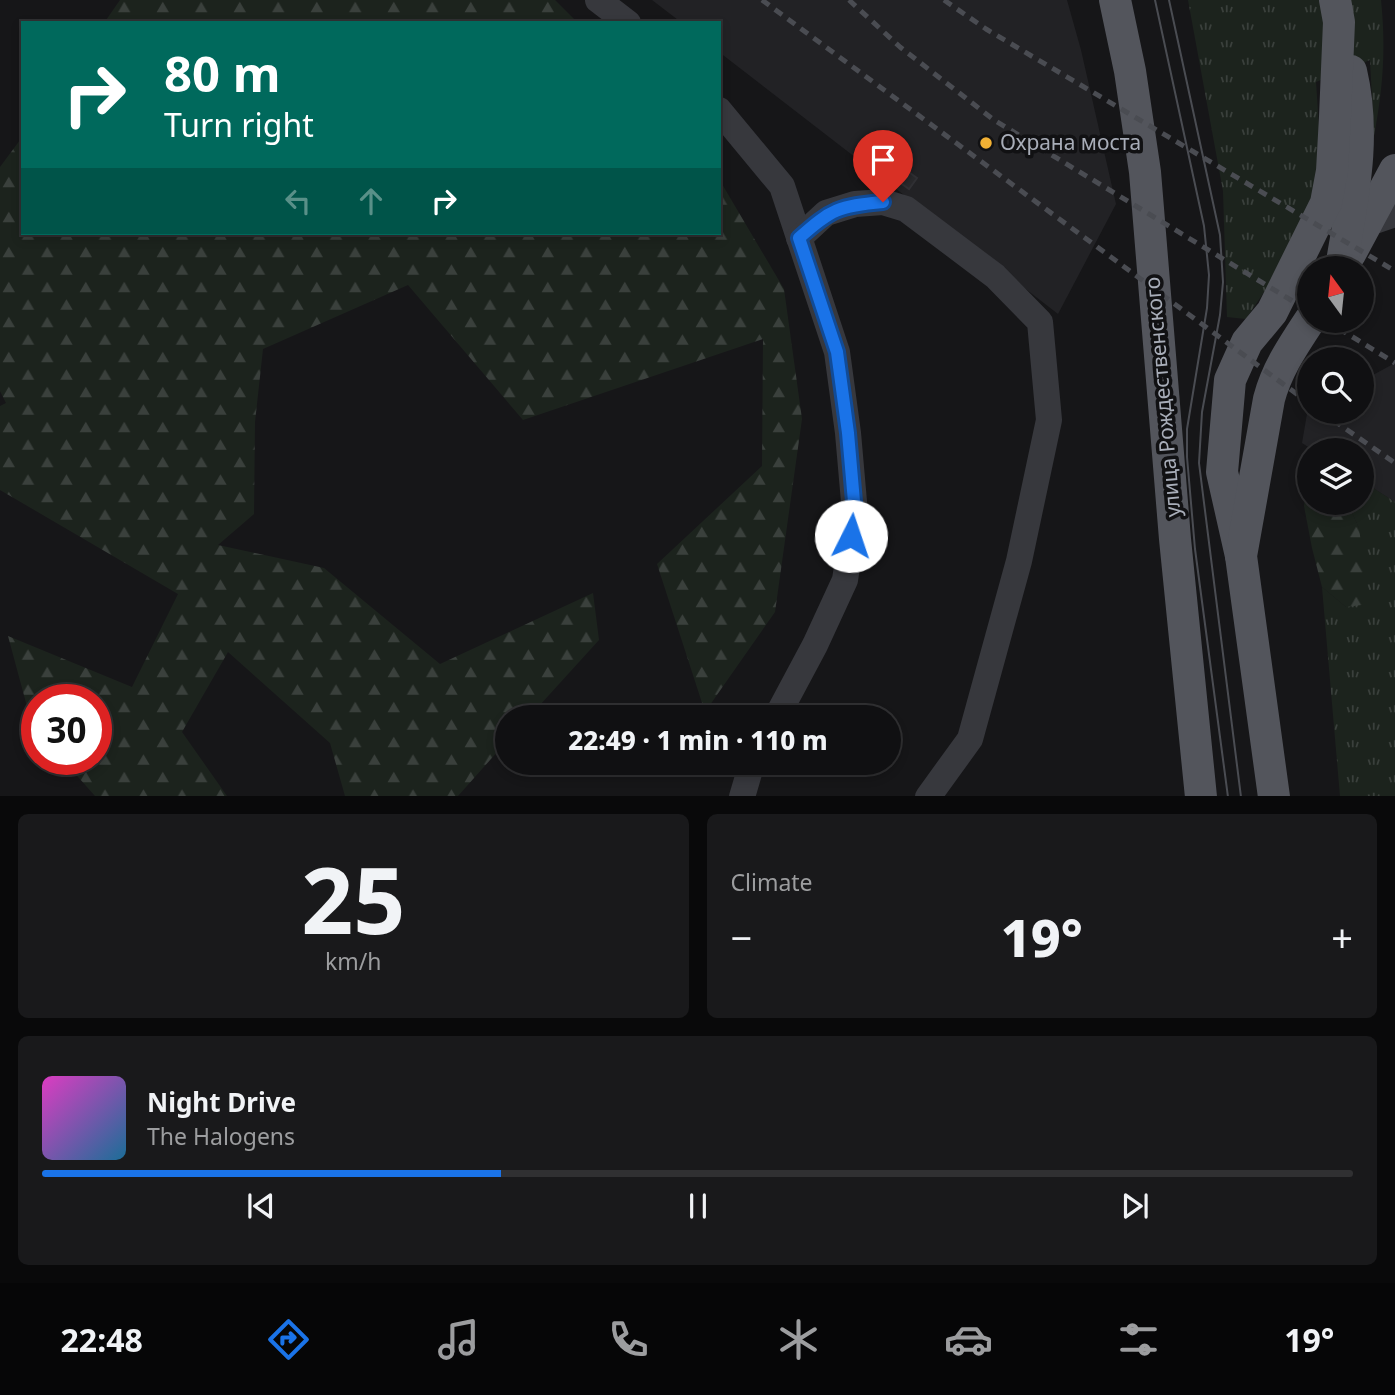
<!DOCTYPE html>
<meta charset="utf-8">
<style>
:root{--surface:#101012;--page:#19191b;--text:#f1f3f6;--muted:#9c9d9f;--line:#303032;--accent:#1a73e8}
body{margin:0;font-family:"Noto Sans",sans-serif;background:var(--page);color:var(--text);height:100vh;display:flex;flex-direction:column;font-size:26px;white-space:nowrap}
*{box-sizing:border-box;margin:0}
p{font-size:23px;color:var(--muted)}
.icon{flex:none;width:38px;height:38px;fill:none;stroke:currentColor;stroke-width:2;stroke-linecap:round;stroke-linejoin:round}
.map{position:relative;height:796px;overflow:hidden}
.side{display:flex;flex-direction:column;gap:18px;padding:18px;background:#09090a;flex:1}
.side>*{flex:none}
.top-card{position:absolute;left:21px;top:21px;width:700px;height:214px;border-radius:0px;box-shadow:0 4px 10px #0003,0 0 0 2px var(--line);background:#00695c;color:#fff;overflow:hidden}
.needle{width:46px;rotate:345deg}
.tools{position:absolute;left:1297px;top:256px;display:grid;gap:14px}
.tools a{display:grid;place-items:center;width:77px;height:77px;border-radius:50%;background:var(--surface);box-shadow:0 4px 10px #0003,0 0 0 2px var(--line);font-size:35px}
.speed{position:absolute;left:21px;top:684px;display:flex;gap:14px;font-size:35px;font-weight:700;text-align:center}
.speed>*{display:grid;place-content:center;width:91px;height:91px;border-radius:50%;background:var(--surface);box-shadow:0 4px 10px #0003,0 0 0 2px var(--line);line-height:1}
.speed .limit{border:10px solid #d22;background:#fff;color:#111}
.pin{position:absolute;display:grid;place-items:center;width:60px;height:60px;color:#fff;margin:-72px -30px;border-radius:50% 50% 50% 0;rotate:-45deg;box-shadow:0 0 7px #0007}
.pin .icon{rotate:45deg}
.me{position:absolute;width:77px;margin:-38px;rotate:4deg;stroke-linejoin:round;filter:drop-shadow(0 0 5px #0008)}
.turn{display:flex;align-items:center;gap:24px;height:147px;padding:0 28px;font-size:32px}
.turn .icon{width:91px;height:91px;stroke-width:2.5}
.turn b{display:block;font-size:49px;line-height:60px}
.lanes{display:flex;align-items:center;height:66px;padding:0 28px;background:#0003;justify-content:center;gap:35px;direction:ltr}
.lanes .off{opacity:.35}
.big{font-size:52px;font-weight:800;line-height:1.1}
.side .tile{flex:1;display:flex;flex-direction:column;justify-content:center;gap:10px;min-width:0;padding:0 24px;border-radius:10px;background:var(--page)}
.side .dial{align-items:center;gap:0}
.dial b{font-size:91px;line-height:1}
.song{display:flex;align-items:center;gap:21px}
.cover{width:84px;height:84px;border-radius:10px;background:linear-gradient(135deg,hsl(310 70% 55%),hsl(200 70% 35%))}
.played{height:7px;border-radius:4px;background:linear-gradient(90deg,var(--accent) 35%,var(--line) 35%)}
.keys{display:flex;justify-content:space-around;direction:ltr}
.heat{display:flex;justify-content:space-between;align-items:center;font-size:38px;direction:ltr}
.side .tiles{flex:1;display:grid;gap:18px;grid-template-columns:1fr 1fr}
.tile:last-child{grid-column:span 2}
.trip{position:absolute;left:495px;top:705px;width:406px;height:70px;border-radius:35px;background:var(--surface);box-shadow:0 4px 10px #0003,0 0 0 2px var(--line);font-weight:800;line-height:70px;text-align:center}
.tab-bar{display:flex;height:112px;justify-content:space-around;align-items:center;background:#060607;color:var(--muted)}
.tab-bar .icon{width:49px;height:49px}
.tab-bar .active{color:var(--accent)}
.tab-bar b{font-size:32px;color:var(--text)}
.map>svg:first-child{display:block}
.built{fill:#222225}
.grass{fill:url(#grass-tufts)}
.forest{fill:url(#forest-firs)}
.building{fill:#29292c;stroke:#303034;stroke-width:2}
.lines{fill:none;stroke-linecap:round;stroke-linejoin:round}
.minor{stroke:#37383d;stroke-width:26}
.major{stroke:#53555c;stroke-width:32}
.tram{stroke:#4a4c52;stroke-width:2}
.rail{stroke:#4a4c52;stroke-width:5;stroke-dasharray:9 7;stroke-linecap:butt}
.route-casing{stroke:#114b97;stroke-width:18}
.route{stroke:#1a73e8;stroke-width:12}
.poi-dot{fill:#f2b134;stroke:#111113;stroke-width:2.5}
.labels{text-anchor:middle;stroke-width:7;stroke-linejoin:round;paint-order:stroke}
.poi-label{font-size:21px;fill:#a8adb8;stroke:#111113;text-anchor:start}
.street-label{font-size:21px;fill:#a8adb8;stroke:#111113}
</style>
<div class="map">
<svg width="1395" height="797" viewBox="0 0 1395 797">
<defs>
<pattern id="grass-tufts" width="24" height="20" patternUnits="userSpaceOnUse" patternTransform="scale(1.75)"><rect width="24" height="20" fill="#1c231d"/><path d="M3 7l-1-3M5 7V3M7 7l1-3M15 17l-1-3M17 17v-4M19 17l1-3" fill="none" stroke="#3a403c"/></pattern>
<pattern id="forest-firs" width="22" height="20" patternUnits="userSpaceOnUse" patternTransform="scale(1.75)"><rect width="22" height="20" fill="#1c231d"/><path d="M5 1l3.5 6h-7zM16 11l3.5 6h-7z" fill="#3a403c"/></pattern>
</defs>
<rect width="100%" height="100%" fill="#161618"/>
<g class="built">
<polygon points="652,0 1067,0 1081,50 1116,204 1058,314 719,52 719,23 682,23"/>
<polygon points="1395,363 1395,502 1362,481 1362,450 1313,450 1302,443 1308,408 1309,411 1362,411 1362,381"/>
</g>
<g class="grass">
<path d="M1188,0H1381C1386,49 1383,88 1374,136L1370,60L1316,82L1320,143L1318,179L1292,250L1246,319L1227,317L1223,191Z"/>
<polygon points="1362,481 1395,502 1395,796 1340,796 1322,587 1346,607 1359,528 1347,502 1362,502"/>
</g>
<g class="forest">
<polygon points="120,0 555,0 578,23 104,23"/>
<polygon points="23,136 23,233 719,233 719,179 784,289 802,419 775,612 705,712 657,564 762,466 763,339 523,420 408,285 263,349 255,422 254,514 218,545 324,568 440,664 593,593 599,640 529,717 508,718 507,741 458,796 345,796 330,743 228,652 182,732 227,796 95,796 63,760 96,760 96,700 37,700 37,730 32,725 8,636 132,687 178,594 0,490 0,406 6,403 0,391 0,167"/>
<polygon points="1308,474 1309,502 1347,502 1359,528 1369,604 1346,607 1322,587 1312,548 1304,506"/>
</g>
<g class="building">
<polygon points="984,139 991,142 986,148 981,144"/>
<polygon points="887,150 894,155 883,173 875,168"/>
<polygon points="896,163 917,178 909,189 888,174"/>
</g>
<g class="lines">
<g class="minor">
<polyline points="598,0 628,23"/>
<polyline points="719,110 782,186 837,352 848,433 855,513 845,580 815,645 776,718"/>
<polyline points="1369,223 1395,214"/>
<polyline points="799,238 826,213 855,204 883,202 906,209 995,276 1040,322 1049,420 1019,561 970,739 928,797"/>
<polyline points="742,797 752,763"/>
</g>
<g class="major">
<polyline points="1115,0 1130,71 1145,172 1175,539 1201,797"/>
<polyline points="1350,254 1395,170"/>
<path d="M1341,268C1352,200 1367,139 1351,71"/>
<polyline points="1241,556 1222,472 1230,380 1247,342 1272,312 1326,203 1332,171 1335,117 1339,22 1335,0"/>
<path d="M1274,797L1241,556L1269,399C1277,369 1293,346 1310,320"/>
</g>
<g class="tram">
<polyline points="1155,0 1204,226 1209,275 1207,308 1187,429 1187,457 1195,549 1228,797"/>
<polyline points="1169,0 1220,235 1223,282 1220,315 1202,412 1199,463 1241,797"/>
</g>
<g class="rail">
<polyline points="762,0 1309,403"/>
<polyline points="849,0 900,47 994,120 1309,311"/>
<polyline points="944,0 986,29 1395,271"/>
<polyline points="1325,320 1395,363"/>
<polyline points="1320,411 1395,463"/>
</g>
</g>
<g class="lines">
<defs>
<path id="route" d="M851,536L855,513L848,433L837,352L799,238C831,209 839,206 883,202"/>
</defs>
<use href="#route" class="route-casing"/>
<use href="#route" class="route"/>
</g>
<circle class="poi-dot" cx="986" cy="143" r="7"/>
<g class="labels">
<g class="poi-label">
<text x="1000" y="150">Охрана моста</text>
</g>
<g class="street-label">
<text transform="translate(1163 397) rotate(-95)" y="7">улица Рождественского</text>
</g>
</g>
</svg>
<div class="tools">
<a><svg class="needle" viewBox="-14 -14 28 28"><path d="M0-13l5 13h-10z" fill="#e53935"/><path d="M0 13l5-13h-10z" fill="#9c9d9f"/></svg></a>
<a><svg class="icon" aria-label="search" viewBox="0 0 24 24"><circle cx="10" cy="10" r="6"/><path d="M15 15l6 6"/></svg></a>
<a><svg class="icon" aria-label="layers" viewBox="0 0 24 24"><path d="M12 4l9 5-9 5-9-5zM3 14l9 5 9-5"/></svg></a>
</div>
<div class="speed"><div class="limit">30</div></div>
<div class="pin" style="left:883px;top:202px;background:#d93025"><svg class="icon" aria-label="arrive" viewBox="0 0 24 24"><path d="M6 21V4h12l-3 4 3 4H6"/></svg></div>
<svg class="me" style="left:851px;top:536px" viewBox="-20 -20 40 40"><circle r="19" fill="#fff"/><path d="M0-13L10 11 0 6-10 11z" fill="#1a73e8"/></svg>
<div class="trip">22:49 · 1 min · 110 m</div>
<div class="top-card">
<div class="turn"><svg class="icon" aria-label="right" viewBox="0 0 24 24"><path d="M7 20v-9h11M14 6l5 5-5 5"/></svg><div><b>80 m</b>Turn right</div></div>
<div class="lanes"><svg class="icon off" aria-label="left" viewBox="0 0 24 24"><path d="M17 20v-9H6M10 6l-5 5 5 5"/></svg><svg class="icon off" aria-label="ahead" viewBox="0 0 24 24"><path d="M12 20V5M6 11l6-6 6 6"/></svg><svg class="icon" aria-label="right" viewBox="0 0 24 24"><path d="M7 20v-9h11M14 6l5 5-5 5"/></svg></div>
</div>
</div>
<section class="side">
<div class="tiles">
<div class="tile dial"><b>25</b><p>km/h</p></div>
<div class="tile"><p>Climate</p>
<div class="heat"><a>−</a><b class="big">19°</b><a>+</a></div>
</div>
<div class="tile">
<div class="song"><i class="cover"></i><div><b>Night Drive</b><p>The Halogens</p></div></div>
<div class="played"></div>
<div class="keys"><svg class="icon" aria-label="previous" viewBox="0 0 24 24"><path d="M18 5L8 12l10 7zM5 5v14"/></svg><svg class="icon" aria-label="pause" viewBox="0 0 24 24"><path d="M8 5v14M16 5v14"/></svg><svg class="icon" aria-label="next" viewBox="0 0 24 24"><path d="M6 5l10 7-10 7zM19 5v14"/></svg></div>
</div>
</div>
</section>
<nav class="tab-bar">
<b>22:48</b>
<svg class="icon active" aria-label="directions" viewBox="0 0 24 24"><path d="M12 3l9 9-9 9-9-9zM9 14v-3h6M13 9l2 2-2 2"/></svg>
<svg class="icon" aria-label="music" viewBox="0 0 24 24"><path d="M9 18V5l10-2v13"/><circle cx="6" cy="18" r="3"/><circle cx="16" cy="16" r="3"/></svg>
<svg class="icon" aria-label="phone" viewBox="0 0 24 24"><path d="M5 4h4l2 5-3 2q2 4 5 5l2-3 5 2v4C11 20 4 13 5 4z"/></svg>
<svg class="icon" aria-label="climate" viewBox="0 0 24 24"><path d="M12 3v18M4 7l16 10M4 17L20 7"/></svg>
<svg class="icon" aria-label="car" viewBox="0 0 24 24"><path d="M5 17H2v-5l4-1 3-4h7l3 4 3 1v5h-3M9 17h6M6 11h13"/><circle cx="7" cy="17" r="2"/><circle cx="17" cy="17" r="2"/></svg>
<svg class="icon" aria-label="filters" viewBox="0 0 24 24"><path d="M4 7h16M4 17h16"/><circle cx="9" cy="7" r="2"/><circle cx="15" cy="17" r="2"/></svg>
<b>19°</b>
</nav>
